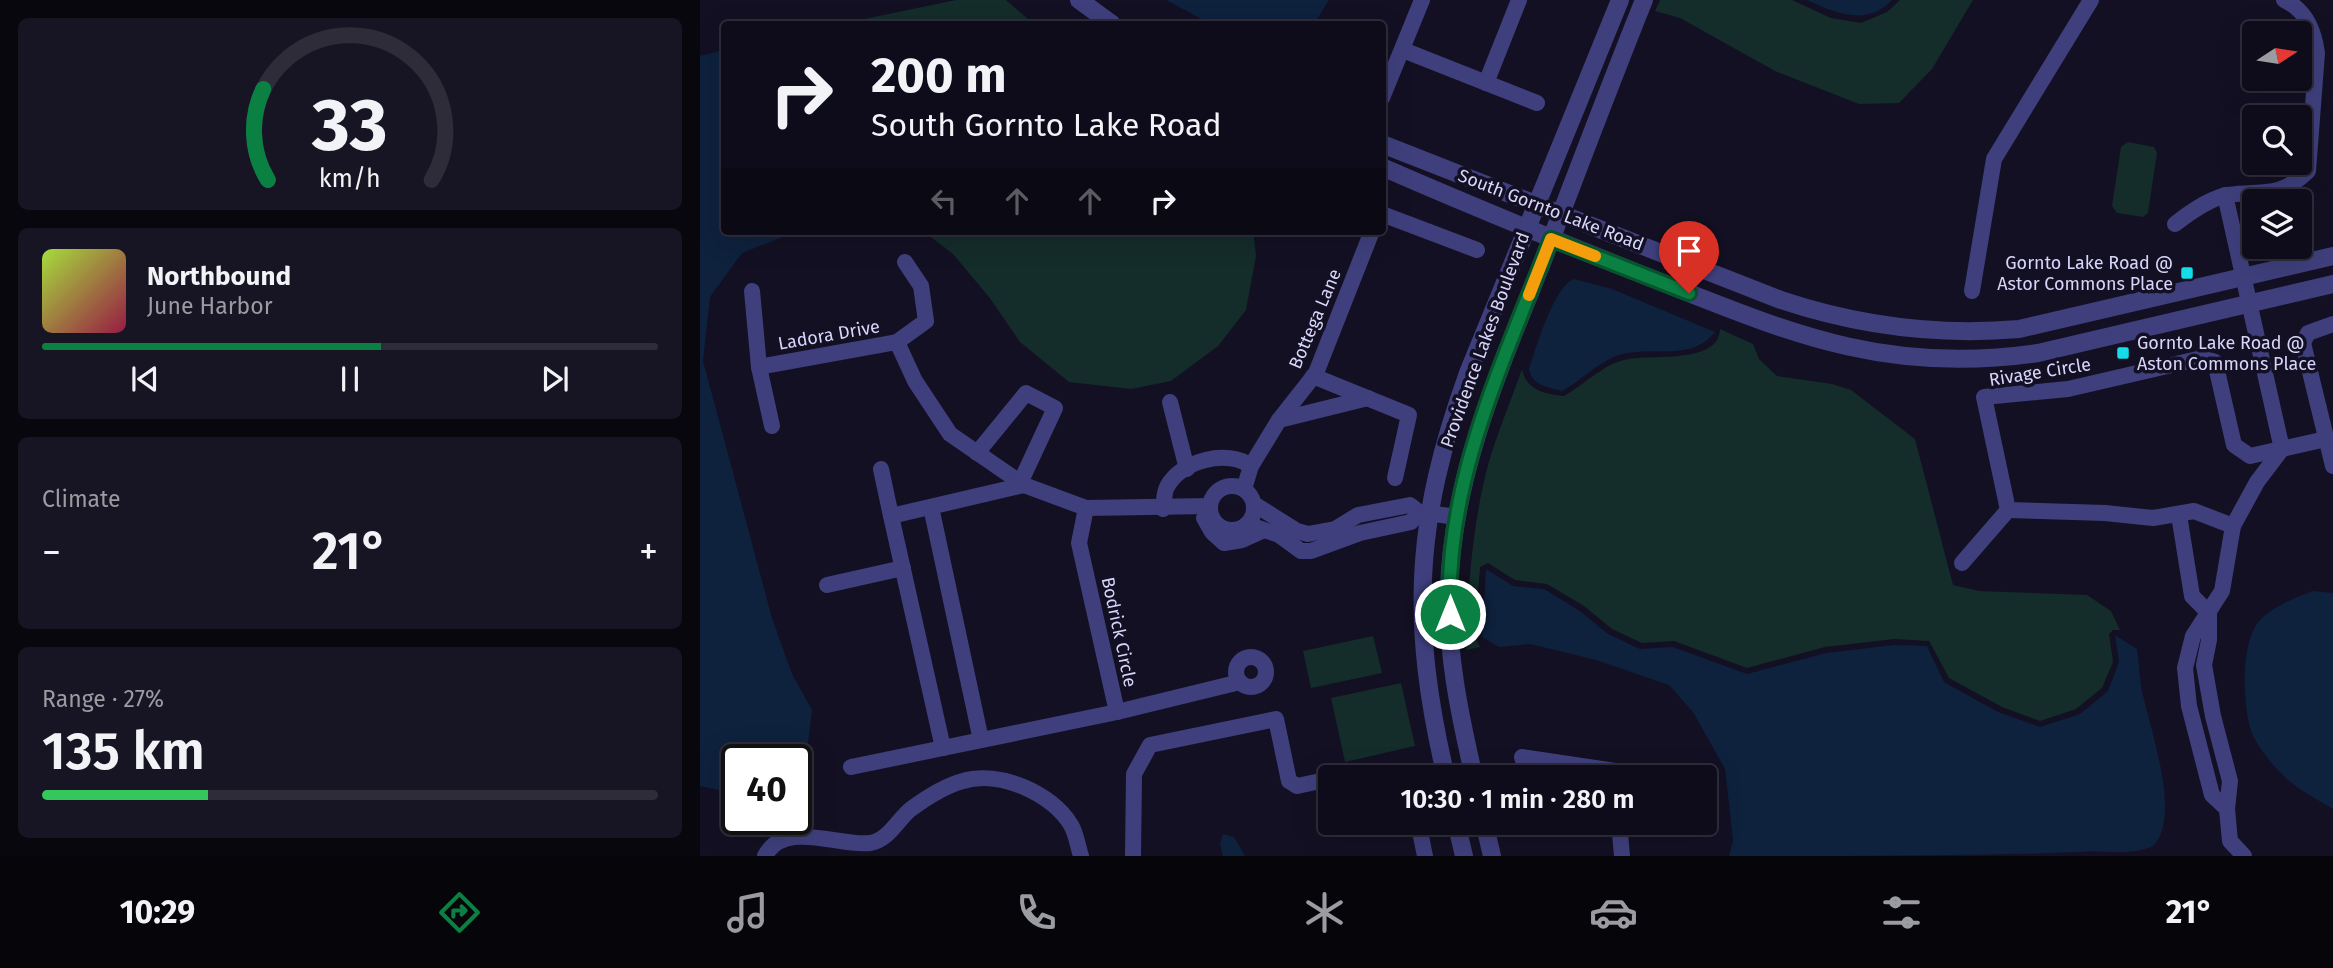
<!DOCTYPE html>
<meta charset="utf-8">
<style>
:root{--surface:#0e0c1a;--page:#171523;--text:#f1f3f6;--muted:#9b9ba2;--line:#2e2c39;--accent:#0b8043}
body{margin:0;font-family:"Fira Sans",sans-serif;background:var(--page);color:var(--text);height:100vh;display:flex;flex-direction:column;font-size:26px;white-space:nowrap}
*{box-sizing:border-box;margin:0}
p{font-size:23px;color:var(--muted)}
.icon{flex:none;width:38px;height:38px;fill:none;stroke:currentColor;stroke-width:2;stroke-linecap:round;stroke-linejoin:round}
.map{position:relative;flex:1;overflow:hidden}
.side{display:flex;flex-direction:column;gap:18px;padding:18px;background:#08070e;width:700px}
.side>*{flex:none}
.banner{position:absolute;left:21px;top:21px;width:665px;height:214px;border-radius:7px;box-shadow:0 7px 28px #0002,0 0 0 2px var(--line);background:#0e0c1a;color:var(--text);overflow:hidden}
.needle{width:46px;rotate:78deg}
.buttons{position:absolute;left:1542px;top:21px;display:grid;gap:14px}
.buttons a{display:grid;place-items:center;width:70px;height:70px;border-radius:7px;background:var(--surface);box-shadow:0 7px 28px #0002,0 0 0 2px var(--line);font-size:35px}
.speed{position:absolute;left:21px;top:744px;display:flex;gap:14px;font-size:35px;font-weight:700;text-align:center}
.speed>*{display:grid;place-content:center;width:91px;height:91px;border-radius:50%;background:var(--surface);box-shadow:0 7px 28px #0002,0 0 0 2px var(--line);line-height:1}
.speed .limit{border:4px solid #111;border-radius:10px;background:#fff;color:#111}
.pin{position:absolute;display:grid;place-items:center;width:60px;height:60px;color:#fff;margin:-72px -30px;border-radius:50% 50% 50% 0;rotate:-45deg;box-shadow:0 0 7px #0007}
.pin .icon{rotate:45deg}
.me{position:absolute;width:77px;margin:-38px;rotate:0deg;stroke-linejoin:round;filter:drop-shadow(0 0 5px #0008)}
.turn{display:flex;align-items:center;gap:24px;height:147px;padding:0 35px;font-size:32px}
.turn .icon{width:91px;height:91px;stroke-width:2.5}
.turn b{display:block;font-size:49px;line-height:60px}
.lanes{display:flex;align-items:center;height:66px;padding:0 35px;background:#0003;justify-content:center;gap:35px;direction:ltr}
.lanes .off{opacity:.35}
.big{font-size:52px;font-weight:600;line-height:1.1}
.side .tile{flex:1;display:flex;flex-direction:column;justify-content:center;gap:10px;min-width:0;padding:0 24px;border-radius:10px;background:var(--page)}
.side .dial{align-items:center;gap:0}
.dial svg{height:182px;overflow:visible;fill:none;stroke:var(--line);stroke-width:7;stroke-linecap:round;text-anchor:middle}
.dial text{fill:var(--text);stroke:none}
.song{display:flex;align-items:center;gap:21px}
.cover{width:84px;height:84px;border-radius:10px;background:linear-gradient(135deg,hsl(80 70% 55%),hsl(340 70% 35%))}
.played{height:7px;border-radius:4px;background:linear-gradient(90deg,var(--accent) 55%,var(--line) 55%)}
.keys{display:flex;justify-content:space-around;direction:ltr}
.heat{display:flex;justify-content:space-between;align-items:center;font-size:38px;direction:ltr}
.charge{height:10px;border-radius:5px;background:linear-gradient(90deg,#34c759 27%,var(--line) 0)}
.trip{position:absolute;left:618px;top:765px;width:399px;height:70px;border-radius:7px;background:var(--surface);box-shadow:0 7px 28px #0002,0 0 0 2px var(--line);font-weight:600;line-height:70px;text-align:center}
.tab-bar{display:flex;height:112px;justify-content:space-around;align-items:center;background:#06050a;color:var(--muted)}
.tab-bar .icon{width:49px;height:49px}
.tab-bar .on{color:var(--accent)}
.tab-bar b{font-size:32px;color:var(--text)}
main{display:flex;flex:1;min-height:0}
.map>svg:first-child{display:block}
.green{fill:#142c2a}
.water{fill:#0e213d}
.lines{fill:none;stroke-linecap:round;stroke-linejoin:round}
.minor{stroke:#3f3f7d;stroke-width:16}
.tertiary{stroke:#3f3f7d;stroke-width:18}
.route-casing{stroke:#07532c;stroke-width:18}
.route{stroke:#0b8043;stroke-width:12}
.slow{stroke:#f59e0b;stroke-width:12}
.poi-dot{fill:#14dce8;stroke:#131023;stroke-width:2.5}
.labels{text-anchor:middle;stroke-width:7;stroke-linejoin:round;paint-order:stroke}
.street-label{font-size:18px;fill:#d8d5fb;stroke:#131023}
.poi-label{font-size:18px;fill:#d8d5fb;stroke:#131023;text-anchor:end}
</style>
<main>
<section class="side">
<div class="tile dial"><svg viewBox="0 0 100 80">
<path d="M14 69A42 42 0 1 1 86 69"/>
<path d="M14 69A42 42 0 0 1 12 29" stroke="#0b8043"/>
<text x="50" y="56" font-size="32" font-weight="700">33</text>
<text x="50" y="72" font-size="11">km/h</text>
</svg></div>
<div class="tile">
<div class="song"><i class="cover"></i><div><b>Northbound</b><p>June Harbor</p></div></div>
<div class="played"></div>
<div class="keys"><svg class="icon" aria-label="previous" viewBox="0 0 24 24"><path d="M18 5L8 12l10 7zM5 5v14"/></svg><svg class="icon" aria-label="pause" viewBox="0 0 24 24"><path d="M8 5v14M16 5v14"/></svg><svg class="icon" aria-label="next" viewBox="0 0 24 24"><path d="M6 5l10 7-10 7zM19 5v14"/></svg></div>
</div>
<div class="tile"><p>Climate</p>
<div class="heat"><a>−</a><b class="big">21°</b><a>+</a></div>
</div>
<div class="tile"><p>Range · 27%</p><b class="big">135 km</b><div class="charge"></div></div>
</section>
<div class="map">
<svg width="1633" height="856" viewBox="0 0 1633 856">
<rect width="100%" height="100%" fill="#131023"/>
<g class="green">
<polygon points="256,0 306,0 329,20 350,24 159,24 155,21"/>
<polygon points="960,0 1092,0 1131,18 1161,23 1187,12 1200,0 1273,0 1232,69 1199,103 1159,104 1075,71 980,18 955,11"/>
<polygon points="1428,142 1454,147 1457,153 1448,213 1443,217 1417,213 1412,206 1421,147"/>
<polygon points="223,231 553,231 556,256 546,310 518,346 471,381 431,389 369,382 320,342 289,297 253,254"/>
<path d="M1020,329L1053,344L1059,359L1077,376L1132,384L1151,390L1215,439L1253,585L1279,591L1387,595L1411,611L1420,630H1413L1409,634L1413,662L1402,688L1376,709L1340,721L1302,707L1249,678L1229,641L1194,639L1125,647L1047,668L974,641L942,643L912,629L884,606L847,584L815,580L788,563L780,567L775,637L780,647L766,650C768,587 772,526 788,465C797,433 811,401 822,369C826,390 845,394 864,396C884,385 901,366 924,360C946,353 1019,366 1020,329Z"/>
<polygon points="673,636 682,673 611,688 603,651"/>
<polygon points="701,683 715,746 645,762 631,698"/>
</g>
<g class="water">
<polygon points="466,0 629,0 614,24 511,24"/>
<path d="M1107,0H1192C1167,27 1135,13 1107,0Z"/>
<polygon points="24,50 24,231 98,231 42,253 10,297 3,361 72,618 92,674 112,710 107,752 96,766 96,760 37,760 37,792 33,793 0,786 0,56"/>
<path d="M874,279L912,289L1015,332C991,362 954,346 923,354C899,360 883,380 862,391C848,387 832,386 829,369C836,348 854,286 874,279Z"/>
<path d="M786,569L813,586L844,589L880,611L908,634L940,649L973,647L1047,674L1126,653L1194,645L1227,646L1244,682L1298,712L1340,727L1380,714L1408,691L1419,662L1415,635L1437,649C1439,661 1439,674 1441,686C1448,723 1483,816 1453,846C1433,856 1404,850 1381,852C1265,856 1146,856 1029,856L1033,841L1025,769L993,712L969,685L896,660L830,644L799,647L782,637Z"/>
<path d="M1613,591L1633,593V809C1617,799 1598,790 1584,776C1572,765 1555,744 1550,728C1543,701 1540,640 1561,619C1574,606 1597,597 1613,591Z"/>
<polygon points="523,834 534,837 545,856 523,856 520,844"/>
</g>
<g class="lines">
<g class="minor">
<polyline points="703,50 837,103"/>
<polyline points="786,83 819,0"/>
<polyline points="682,98 722,0"/>
<polyline points="1525,195 1582,449 1557,482 1533,526 1522,591 1493,636 1485,668 1489,706 1512,795 1527,809"/>
<polyline points="682,214 777,250"/>
<path d="M1475,224C1489,213 1510,198 1528,195C1563,190 1579,199 1608,171L1617,53C1614,30 1606,10 1584,0"/>
<polyline points="52,291 59,367 72,426"/>
<polyline points="1272,291 1294,159 1391,0"/>
<polyline points="1633,324 1608,333 1603,343 1633,466"/>
<polyline points="197,342 226,321 221,286 205,262"/>
<polyline points="59,367 197,342 215,381 250,434 324,485 386,508 510,506"/>
<polyline points="613,376 709,415 695,478"/>
<polyline points="470,402 487,469"/>
<polyline points="579,420 668,398"/>
<polyline points="277,453 326,393 355,408 320,483"/>
<polyline points="181,469 191,516"/>
<polyline points="324,485 191,516 243,748 417,712 379,543 386,508"/>
<circle cx="532" cy="508" r="22"/>
<polyline points="544,489 551,466 579,420 616,373 672,231"/>
<polyline points="554,504 597,531 608,534 635,529 658,515 710,505 719,512 757,517"/>
<polyline points="231,507 281,740"/>
<path d="M463,509C464,502 464,492 467,487C481,460 528,449 551,466"/>
<polyline points="1479,515 1492,596 1509,613"/>
<polyline points="504,518 512,532 524,543 542,540 562,531"/>
<polyline points="547,524 579,535 601,551 611,551 660,533 711,522 719,512"/>
<polyline points="1533,526 1494,511 1453,518 1405,513 1308,510 1284,397 1368,389 1502,358 1515,362 1534,445 1550,456 1626,439"/>
<polyline points="1262,563 1308,510"/>
<polyline points="127,585 203,568"/>
<polyline points="1509,613 1509,640 1504,665 1513,716 1530,781 1527,809 1530,841 1544,856"/>
<circle cx="551" cy="672" r="15"/>
<polyline points="417,712 540,682"/>
<polyline points="151,767 243,748"/>
<polyline points="642,777 670,771 683,777"/>
<polyline points="828,777 822,757 915,771 915,777"/>
<polyline points="718,822 725,856"/>
<polyline points="919,822 922,856"/>
<path d="M65,856C84,819 139,847 170,843C188,841 198,819 211,809C226,798 244,786 263,781C299,770 352,793 371,825C376,833 378,847 381,856"/>
<polyline points="433,856 434,774 450,745 576,719 589,781 597,786 630,779"/>
</g>
<g class="tertiary">
<polyline points="379,0 412,24"/>
<path d="M682,144L1081,300C1159,326 1237,336 1319,329L1633,256"/>
<path d="M682,167C767,204 852,239 938,273C1081,329 1179,376 1338,353L1633,284"/>
<path d="M746,777C710,624 714,522 768,373L920,0"/>
<path d="M774,777C760,716 746,651 749,588C753,473 800,368 842,263C876,175 909,87 944,0"/>
<polyline points="756,822 764,856"/>
<polyline points="784,822 792,856"/>
</g>
</g>
<g class="lines">
<defs>
<path id="route" d="M750,614C744,481 805,359 851,239L989,293"/>
</defs>
<use href="#route" class="route-casing"/>
<use href="#route" class="route"/>
<polyline class="slow" points="829,295 851,239 895,256"/>
</g>
<g class="poi-dot">
<rect x="1480" y="266" width="14" height="14" rx="3.5"/>
<rect x="1416" y="346" width="14" height="14" rx="3.5"/>
</g>
<g class="labels">
<g class="street-label">
<text transform="translate(851 210) rotate(21)" y="6">South Gornto Lake Road</text>
<text transform="translate(615 319) rotate(-67)" y="6">Bottega Lane</text>
<text transform="translate(129 335) rotate(-10)" y="6">Ladora Drive</text>
<text transform="translate(785 340) rotate(-70)" y="6">Providence Lakes Boulevard</text>
<text transform="translate(1340 372) rotate(-9)" y="6">Rivage Circle</text>
<text transform="translate(419 632) rotate(78)" y="6">Bodrick Circle</text>
</g>
<g class="poi-label">
<text x="1473" y="269">Gornto Lake Road @<tspan x="1473" dy="21">Astor Commons Place</tspan></text>
<text x="1437" y="349" text-anchor="start">Gornto Lake Road @<tspan x="1437" dy="21">Aston Commons Place</tspan></text>
</g>
</g>
</svg>
<div class="buttons">
<a><svg class="needle" viewBox="-14 -14 28 28"><path d="M0-13l5 13h-10z" fill="#e53935"/><path d="M0 13l5-13h-10z" fill="#9b9ba2"/></svg></a>
<a><svg class="icon" aria-label="search" viewBox="0 0 24 24"><circle cx="10" cy="10" r="6"/><path d="M15 15l6 6"/></svg></a>
<a><svg class="icon" aria-label="layers" viewBox="0 0 24 24"><path d="M12 4l9 5-9 5-9-5zM3 14l9 5 9-5"/></svg></a>
</div>
<div class="speed"><div class="limit">40</div></div>
<div class="pin" style="left:989px;top:293px;background:#d93025"><svg class="icon" aria-label="arrive" viewBox="0 0 24 24"><path d="M6 21V4h12l-3 4 3 4H6"/></svg></div>
<svg class="me" style="left:750px;top:614px" viewBox="-20 -20 40 40"><circle r="17" fill="#0b8043" stroke="#fff" stroke-width="3"/><path d="M0-11L8 9 0 5-8 9z" fill="#fff"/></svg>
<div class="trip">10:30 · 1 min · 280 m</div>
<div class="banner">
<div class="turn"><svg class="icon" aria-label="right" viewBox="0 0 24 24"><path d="M7 20v-9h11M14 6l5 5-5 5"/></svg><div><b>200 m</b>South Gornto Lake Road</div></div>
<div class="lanes"><svg class="icon off" aria-label="left" viewBox="0 0 24 24"><path d="M17 20v-9H6M10 6l-5 5 5 5"/></svg><svg class="icon off" aria-label="ahead" viewBox="0 0 24 24"><path d="M12 20V5M6 11l6-6 6 6"/></svg><svg class="icon off" aria-label="ahead" viewBox="0 0 24 24"><path d="M12 20V5M6 11l6-6 6 6"/></svg><svg class="icon" aria-label="right" viewBox="0 0 24 24"><path d="M7 20v-9h11M14 6l5 5-5 5"/></svg></div>
</div>
</div>
</main>
<nav class="tab-bar">
<b>10:29</b>
<svg class="icon on" aria-label="directions" viewBox="0 0 24 24"><path d="M12 3l9 9-9 9-9-9zM9 14v-3h6M13 9l2 2-2 2"/></svg>
<svg class="icon" aria-label="music" viewBox="0 0 24 24"><path d="M9 18V5l10-2v13"/><circle cx="6" cy="18" r="3"/><circle cx="16" cy="16" r="3"/></svg>
<svg class="icon" aria-label="phone" viewBox="0 0 24 24"><path d="M5 4h4l2 5-3 2q2 4 5 5l2-3 5 2v4C11 20 4 13 5 4z"/></svg>
<svg class="icon" aria-label="climate" viewBox="0 0 24 24"><path d="M12 3v18M4 7l16 10M4 17L20 7"/></svg>
<svg class="icon" aria-label="car" viewBox="0 0 24 24"><path d="M5 17H2v-5l4-1 3-4h7l3 4 3 1v5h-3M9 17h6M6 11h13"/><circle cx="7" cy="17" r="2"/><circle cx="17" cy="17" r="2"/></svg>
<svg class="icon" aria-label="filters" viewBox="0 0 24 24"><path d="M4 7h16M4 17h16"/><circle cx="9" cy="7" r="2"/><circle cx="15" cy="17" r="2"/></svg>
<b>21°</b>
</nav>
